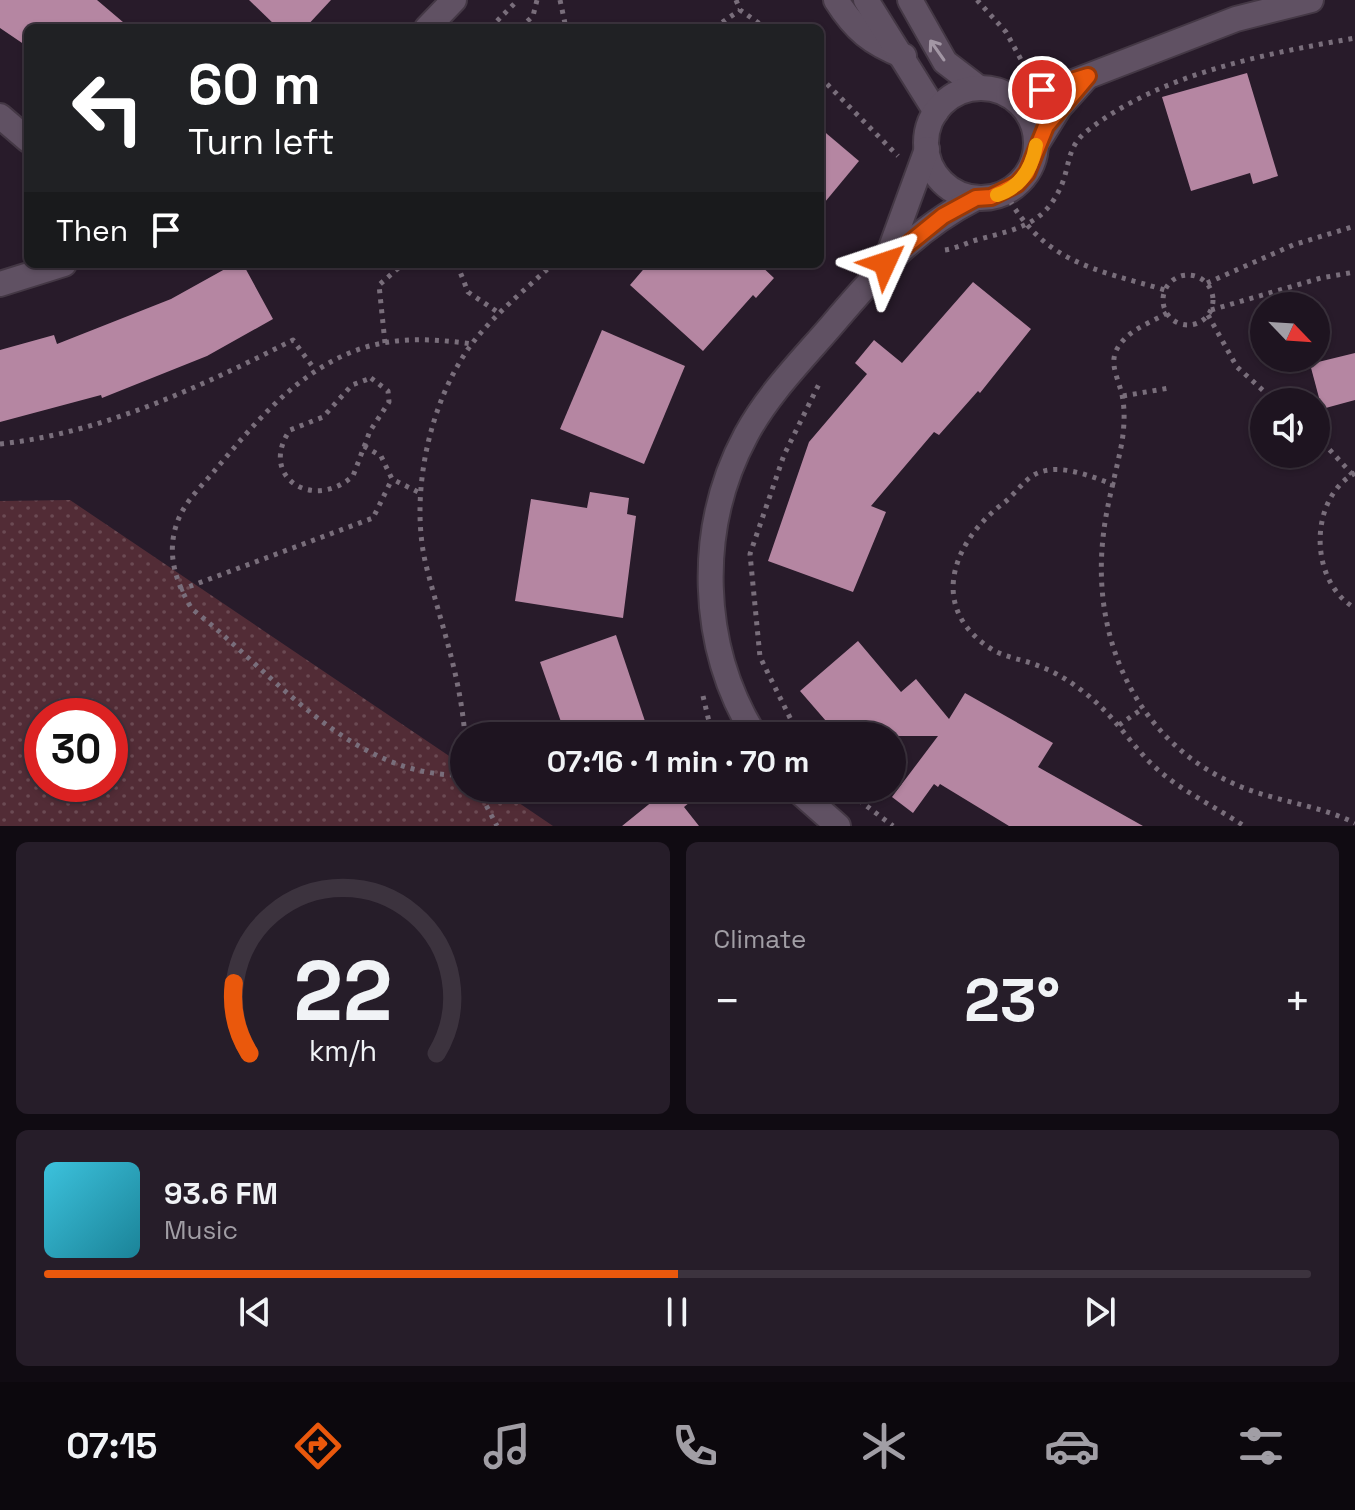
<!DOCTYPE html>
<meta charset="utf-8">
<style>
:root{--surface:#1e1420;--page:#261d29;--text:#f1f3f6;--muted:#a19ea5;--line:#3c333e;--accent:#ea580c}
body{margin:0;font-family:"Space Grotesk",sans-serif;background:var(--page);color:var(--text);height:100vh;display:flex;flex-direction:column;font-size:30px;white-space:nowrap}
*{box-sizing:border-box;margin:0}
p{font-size:26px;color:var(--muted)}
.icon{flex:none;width:44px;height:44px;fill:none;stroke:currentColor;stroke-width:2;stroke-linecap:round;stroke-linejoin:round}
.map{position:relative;height:826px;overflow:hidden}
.side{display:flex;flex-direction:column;gap:16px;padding:16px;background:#100b12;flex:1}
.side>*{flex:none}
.guide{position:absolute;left:24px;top:24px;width:800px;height:244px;border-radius:12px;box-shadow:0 2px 6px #0004,0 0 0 2px var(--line);background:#202124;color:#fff;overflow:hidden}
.needle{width:52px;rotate:115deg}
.buttons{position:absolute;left:1250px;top:292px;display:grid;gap:16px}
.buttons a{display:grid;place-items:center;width:80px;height:80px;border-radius:50%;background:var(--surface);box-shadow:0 2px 6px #0004,0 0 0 2px var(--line);font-size:40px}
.speed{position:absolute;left:24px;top:698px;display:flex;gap:16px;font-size:40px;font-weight:700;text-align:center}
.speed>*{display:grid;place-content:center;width:104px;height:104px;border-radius:50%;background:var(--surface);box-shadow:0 2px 6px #0004,0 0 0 2px var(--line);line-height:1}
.speed .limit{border:12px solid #d22;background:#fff;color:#111}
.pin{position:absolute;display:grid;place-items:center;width:68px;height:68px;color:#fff;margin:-34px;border:4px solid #fff;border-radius:50%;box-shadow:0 2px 8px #0007}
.me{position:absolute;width:88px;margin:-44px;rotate:48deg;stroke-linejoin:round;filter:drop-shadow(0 0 6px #0008)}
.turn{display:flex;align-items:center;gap:28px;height:168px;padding:0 32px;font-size:36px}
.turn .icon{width:104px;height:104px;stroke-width:2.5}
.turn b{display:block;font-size:56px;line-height:68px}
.then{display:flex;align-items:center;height:76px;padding:0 32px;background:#0003;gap:16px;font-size:30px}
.big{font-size:60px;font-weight:600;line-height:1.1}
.side .widget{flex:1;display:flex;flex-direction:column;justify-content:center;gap:12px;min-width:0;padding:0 28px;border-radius:12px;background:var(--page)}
.side .dial{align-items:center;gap:0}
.dial svg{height:208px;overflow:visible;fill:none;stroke:var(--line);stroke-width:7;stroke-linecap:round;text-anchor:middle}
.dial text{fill:var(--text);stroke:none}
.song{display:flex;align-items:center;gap:24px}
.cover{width:96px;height:96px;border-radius:12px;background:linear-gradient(135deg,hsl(190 70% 55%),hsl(190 70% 35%))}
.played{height:8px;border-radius:4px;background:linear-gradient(90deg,var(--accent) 50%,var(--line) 50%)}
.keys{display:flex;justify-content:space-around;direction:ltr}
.heat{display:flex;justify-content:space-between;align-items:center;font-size:44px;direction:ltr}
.side .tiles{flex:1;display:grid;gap:16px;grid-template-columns:1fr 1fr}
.widget:last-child{grid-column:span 2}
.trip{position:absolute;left:450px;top:722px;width:456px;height:80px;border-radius:40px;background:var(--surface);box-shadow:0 2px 6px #0004,0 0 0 2px var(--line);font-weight:600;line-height:80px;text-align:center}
.tabs{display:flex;height:128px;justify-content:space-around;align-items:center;background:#0c080d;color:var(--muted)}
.tabs .icon{width:56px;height:56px}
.tabs .active{color:var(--accent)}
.tabs b{font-size:36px;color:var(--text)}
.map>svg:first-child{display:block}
.grass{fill:url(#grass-dots);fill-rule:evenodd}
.building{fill:#b586a2}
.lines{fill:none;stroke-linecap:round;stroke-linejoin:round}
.minor-casing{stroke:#443845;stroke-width:28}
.path{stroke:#796e7b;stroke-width:5;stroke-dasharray:4 6;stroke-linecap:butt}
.minor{stroke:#605163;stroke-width:24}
.oneway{stroke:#a296a4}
.route-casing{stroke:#983908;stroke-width:20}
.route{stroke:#ea580c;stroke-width:14}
.slow{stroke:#f59e0b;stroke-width:14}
</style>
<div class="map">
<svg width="1355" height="826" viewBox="0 0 1355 826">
<defs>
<pattern id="grass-dots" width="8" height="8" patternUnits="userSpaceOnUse" patternTransform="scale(2)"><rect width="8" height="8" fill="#522c36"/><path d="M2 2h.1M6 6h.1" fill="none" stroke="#6b4a53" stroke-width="1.8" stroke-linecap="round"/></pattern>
</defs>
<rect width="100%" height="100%" fill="#281b2a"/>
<path class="grass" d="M70,500L464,766V788H497L553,826H0V501ZM42,716H110V784H42Z"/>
<g class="building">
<polygon points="0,0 97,0 130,28 28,28 28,47 0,28"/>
<polygon points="249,0 331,0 305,28 278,28"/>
<polygon points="1247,73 1278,176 1253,184 1250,173 1191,191 1162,97"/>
<polygon points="820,128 859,161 820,208"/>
<polygon points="234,264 243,264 273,319 207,356 102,398 101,395 0,422 0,350 54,335 57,344 171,299"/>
<polygon points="648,264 759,264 774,278 756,298 753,295 703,351 630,285"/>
<polygon points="973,282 1031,329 980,393 978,391 939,435 934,432 871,506 886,512 853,592 768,561 809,442 867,374 855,363 874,340 902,363"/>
<polygon points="602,330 685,366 644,464 560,429"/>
<polygon points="1355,353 1355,400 1322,409 1310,364"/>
<polygon points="590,492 629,498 627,514 636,516 623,618 515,601 531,499 587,508"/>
<polygon points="616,635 650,736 566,736 540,662"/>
<polygon points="858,641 901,692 916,679 949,719 965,693 1053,743 1038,767 1143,826 1009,826 940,784 938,787 934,784 913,813 892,797 938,736 839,736 800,691"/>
<polygon points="669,788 707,788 684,807 699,826 622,826"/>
</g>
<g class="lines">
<defs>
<g id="minor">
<path d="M836,0C855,30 871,43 904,56"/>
<polyline points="866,0 936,112"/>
<polyline points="910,0 945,62 979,88"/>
<polyline points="427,28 454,0"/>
<circle cx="981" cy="143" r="55"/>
<polyline points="1008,95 1073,82 1236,19 1311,0"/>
<polyline points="0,116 28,140"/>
<polyline points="1036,145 1059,108 1086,78"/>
<polyline points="889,253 927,149"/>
<polyline points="0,284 64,264"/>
<path d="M755,736C699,646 696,528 746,435C768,394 802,360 832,325C875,274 915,229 976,198"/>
<polyline points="795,788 838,826"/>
</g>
</defs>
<use href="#minor" class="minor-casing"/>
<g class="path">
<polyline points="560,0 566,28"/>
<polyline points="736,0 740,10 766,28"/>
<polyline points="977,0 1006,32 1025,67"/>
<polyline points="490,28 518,0"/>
<polyline points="520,28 533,16 537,0"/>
<polyline points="714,28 740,10"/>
<polyline points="820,77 898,156"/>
<path d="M1005,192C1043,263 1094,269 1165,290"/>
<path d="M945,250C958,248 968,242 980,239C1017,229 1045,225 1062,184C1070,164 1067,147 1087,131C1161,73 1265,54 1355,38"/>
<polyline points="457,264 468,292 499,313"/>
<circle cx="1188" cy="300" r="25"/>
<polyline points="1207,283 1293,245 1355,226"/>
<polyline points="1211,310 1321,278 1355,272"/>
<path d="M1167,313C1155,320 1140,326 1130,334C1101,358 1119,374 1123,400C1125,415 1124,428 1122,442C1116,474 1106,506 1103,538C1092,638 1135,736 1228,781C1268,801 1314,803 1355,823"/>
<polyline points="1208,315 1237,367 1276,402"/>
<polyline points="385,343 379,285 403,264"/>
<path d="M371,378L388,391L389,402L370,431L353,476C312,512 258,476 290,430L323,417L352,385Z"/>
<polyline points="1123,396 1169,388"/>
<polyline points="1316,435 1352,474"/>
<path d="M0,444C103,433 202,386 293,340L315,370"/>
<polyline points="364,446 381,456 392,479 422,494"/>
<path d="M1355,473C1308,499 1309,582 1355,608"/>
<path d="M1115,485C1089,476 1051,458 1027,480C1018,488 1011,498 1001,505C951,544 928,610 993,650C1007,658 1025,660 1039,666C1058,673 1076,685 1091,698C1117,719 1133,748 1157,769C1183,792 1216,807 1244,826"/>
<polyline points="180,590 373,518 392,479"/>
<polyline points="703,696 711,730 716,736"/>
<polyline points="1119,725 1142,709"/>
<path d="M465,736C460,675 442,627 427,569C408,498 429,399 474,341C497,312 526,289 553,264"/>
<polyline points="799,736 760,657 750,554 784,455 819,384"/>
<path d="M464,775C351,778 274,673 192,609C176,583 166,554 177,523C184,502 202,486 216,469C254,424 292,378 347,354C388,336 429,338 472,344"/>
<polyline points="477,788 497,826"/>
<polyline points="760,788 771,801"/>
<polyline points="843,788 893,826"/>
</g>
<use href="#minor" class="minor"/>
</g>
<defs><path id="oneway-shaft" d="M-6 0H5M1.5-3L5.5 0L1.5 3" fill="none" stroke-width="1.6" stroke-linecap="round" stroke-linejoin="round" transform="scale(2)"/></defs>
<use class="oneway" href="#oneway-shaft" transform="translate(937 50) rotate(-125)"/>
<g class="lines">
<defs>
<polyline id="route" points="885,263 943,216 976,198 991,197 1017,184 1027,173 1046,126 1088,76 1042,90"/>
</defs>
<use href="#route" class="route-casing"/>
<use href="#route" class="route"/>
<path class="slow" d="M997,195C1021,187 1032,169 1036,145"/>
</g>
</svg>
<div class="buttons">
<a><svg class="needle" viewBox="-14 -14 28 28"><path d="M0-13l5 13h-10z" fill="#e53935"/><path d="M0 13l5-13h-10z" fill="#a19ea5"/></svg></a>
<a><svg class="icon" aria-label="sound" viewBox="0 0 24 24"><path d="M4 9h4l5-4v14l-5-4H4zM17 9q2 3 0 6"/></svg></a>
</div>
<div class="speed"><div class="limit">30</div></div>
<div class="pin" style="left:1042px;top:90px;background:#d93025"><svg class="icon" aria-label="arrive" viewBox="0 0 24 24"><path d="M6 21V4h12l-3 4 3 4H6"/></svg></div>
<svg class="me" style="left:885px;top:263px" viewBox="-20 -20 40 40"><path d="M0-17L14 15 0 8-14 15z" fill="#ea580c" stroke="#fff" stroke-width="4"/></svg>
<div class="trip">07:16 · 1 min · 70 m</div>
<div class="guide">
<div class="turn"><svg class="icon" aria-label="left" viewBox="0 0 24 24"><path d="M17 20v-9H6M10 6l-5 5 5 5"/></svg><div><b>60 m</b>Turn left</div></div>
<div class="then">Then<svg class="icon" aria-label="arrive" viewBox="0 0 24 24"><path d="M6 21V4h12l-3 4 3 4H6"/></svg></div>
</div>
</div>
<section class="side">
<div class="tiles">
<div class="widget dial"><svg viewBox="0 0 100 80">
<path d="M14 69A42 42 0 1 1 86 69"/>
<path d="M14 69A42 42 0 0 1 8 42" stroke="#ea580c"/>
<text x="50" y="56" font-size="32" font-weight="700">22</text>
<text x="50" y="72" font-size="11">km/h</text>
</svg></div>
<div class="widget"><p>Climate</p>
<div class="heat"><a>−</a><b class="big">23°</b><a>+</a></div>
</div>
<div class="widget">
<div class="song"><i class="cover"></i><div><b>93.6 FM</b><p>Music</p></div></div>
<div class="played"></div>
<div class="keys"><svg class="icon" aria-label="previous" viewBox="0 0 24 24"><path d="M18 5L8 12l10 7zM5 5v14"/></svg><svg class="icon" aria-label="pause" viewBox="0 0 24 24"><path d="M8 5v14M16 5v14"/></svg><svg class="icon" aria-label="next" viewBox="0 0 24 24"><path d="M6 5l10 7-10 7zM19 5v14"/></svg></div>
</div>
</div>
</section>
<nav class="tabs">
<b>07:15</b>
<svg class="icon active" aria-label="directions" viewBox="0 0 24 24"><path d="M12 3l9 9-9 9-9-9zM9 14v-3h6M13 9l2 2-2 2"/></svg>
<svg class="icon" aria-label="music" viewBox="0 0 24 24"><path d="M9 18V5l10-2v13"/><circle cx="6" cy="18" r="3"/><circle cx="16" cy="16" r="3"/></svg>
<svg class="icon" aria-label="phone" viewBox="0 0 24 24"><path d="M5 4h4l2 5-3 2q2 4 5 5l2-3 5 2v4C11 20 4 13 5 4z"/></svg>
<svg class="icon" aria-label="climate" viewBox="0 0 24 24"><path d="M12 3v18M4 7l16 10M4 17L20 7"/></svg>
<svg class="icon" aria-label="car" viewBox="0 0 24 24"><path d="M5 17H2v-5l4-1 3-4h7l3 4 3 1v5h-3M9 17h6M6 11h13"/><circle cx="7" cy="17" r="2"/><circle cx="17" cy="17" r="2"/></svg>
<svg class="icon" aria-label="filters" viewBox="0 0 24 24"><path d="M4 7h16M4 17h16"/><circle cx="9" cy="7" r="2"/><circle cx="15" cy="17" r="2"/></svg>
</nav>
